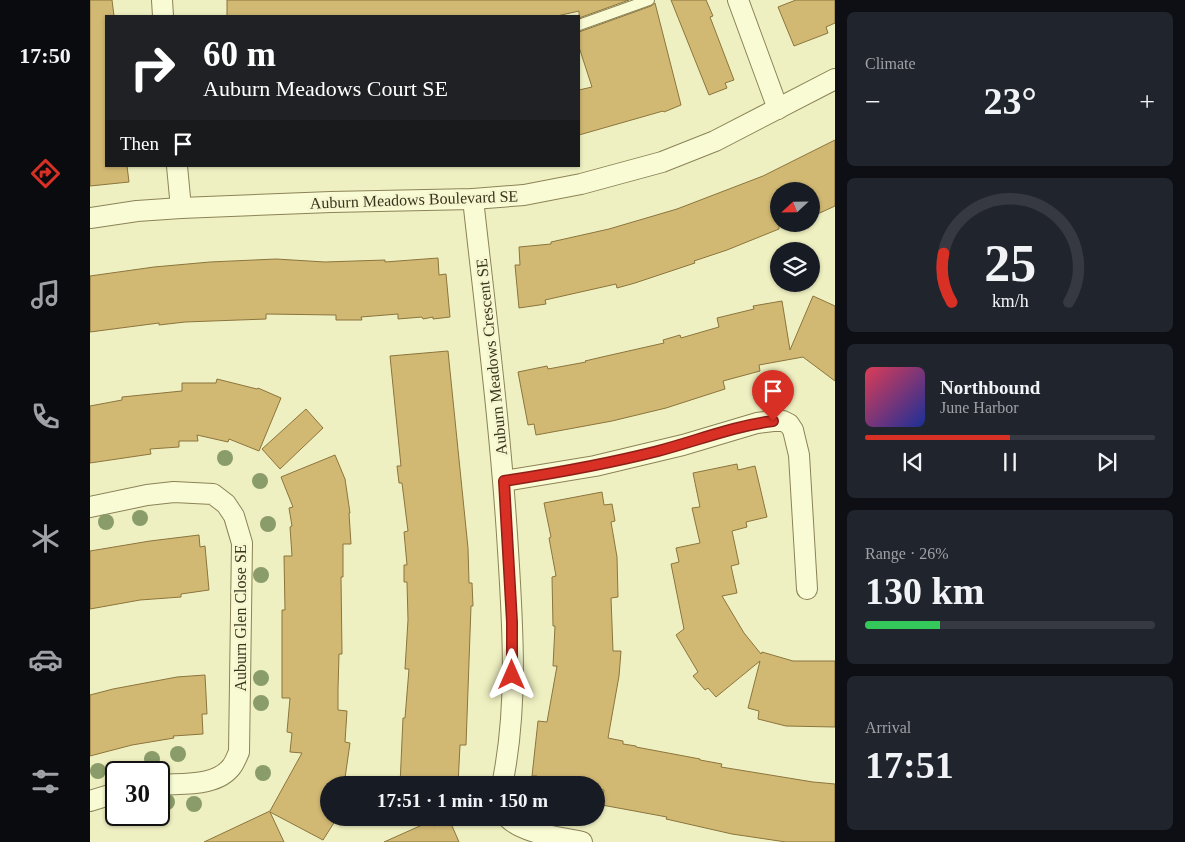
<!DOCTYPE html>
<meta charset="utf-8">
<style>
:root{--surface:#171b24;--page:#20242c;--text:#f1f3f6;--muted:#9ea1a6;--line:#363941;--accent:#d93025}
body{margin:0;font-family:"Times New Roman",serif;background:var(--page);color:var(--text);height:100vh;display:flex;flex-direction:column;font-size:19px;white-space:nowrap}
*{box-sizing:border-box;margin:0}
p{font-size:16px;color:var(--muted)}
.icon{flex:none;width:28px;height:28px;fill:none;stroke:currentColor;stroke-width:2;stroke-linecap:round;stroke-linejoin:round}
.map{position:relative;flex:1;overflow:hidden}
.drawer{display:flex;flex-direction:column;gap:12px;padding:12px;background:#0d0f14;width:350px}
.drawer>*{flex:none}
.guide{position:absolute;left:15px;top:15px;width:475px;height:152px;border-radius:0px;box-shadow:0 1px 4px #0004;background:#202124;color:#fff;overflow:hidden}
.needle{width:32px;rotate:248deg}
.controls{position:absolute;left:680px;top:182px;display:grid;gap:10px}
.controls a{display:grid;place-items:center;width:50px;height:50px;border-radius:50%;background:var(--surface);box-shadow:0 1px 4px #0004;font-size:25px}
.speed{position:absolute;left:15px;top:761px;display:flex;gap:10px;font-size:25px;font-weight:700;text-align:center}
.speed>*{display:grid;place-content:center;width:65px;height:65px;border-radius:50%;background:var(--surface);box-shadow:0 1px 4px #0004;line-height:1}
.speed .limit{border:2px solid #111;border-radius:8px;background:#fff;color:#111}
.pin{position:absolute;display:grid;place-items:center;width:42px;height:42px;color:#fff;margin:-51px -21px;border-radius:50% 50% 50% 0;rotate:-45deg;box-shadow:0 0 5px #0007}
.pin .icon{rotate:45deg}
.me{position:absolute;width:55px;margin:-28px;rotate:0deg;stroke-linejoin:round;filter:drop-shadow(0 0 4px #0008)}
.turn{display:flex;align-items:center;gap:18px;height:105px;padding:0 15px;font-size:22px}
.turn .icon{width:65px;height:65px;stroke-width:2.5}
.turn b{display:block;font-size:35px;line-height:42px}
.then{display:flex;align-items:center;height:48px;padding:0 15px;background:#0003;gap:10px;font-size:19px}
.big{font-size:38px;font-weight:700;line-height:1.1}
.drawer .tile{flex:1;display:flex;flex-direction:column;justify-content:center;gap:8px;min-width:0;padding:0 18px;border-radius:8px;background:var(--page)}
.drawer .dial{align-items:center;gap:0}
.dial svg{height:130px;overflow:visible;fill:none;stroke:var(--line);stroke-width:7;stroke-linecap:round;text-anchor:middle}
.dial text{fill:var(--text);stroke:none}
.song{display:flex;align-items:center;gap:15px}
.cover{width:60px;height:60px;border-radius:8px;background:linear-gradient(135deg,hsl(350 70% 55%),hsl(230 70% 35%))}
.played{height:5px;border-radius:2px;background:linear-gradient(90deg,var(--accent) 50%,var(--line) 50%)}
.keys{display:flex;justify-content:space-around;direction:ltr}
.heat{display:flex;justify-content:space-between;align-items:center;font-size:28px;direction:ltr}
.charge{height:8px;border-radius:4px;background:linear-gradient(90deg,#34c759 26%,var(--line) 0)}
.trip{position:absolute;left:230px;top:776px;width:285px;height:50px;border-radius:25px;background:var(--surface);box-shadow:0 1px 4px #0004;font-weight:700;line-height:50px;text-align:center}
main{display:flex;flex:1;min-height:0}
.tabs{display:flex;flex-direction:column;width:90px;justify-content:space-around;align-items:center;background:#090b0e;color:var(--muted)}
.tabs .icon{width:35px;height:35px}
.tabs .active{color:var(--accent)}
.tabs b{font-size:22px;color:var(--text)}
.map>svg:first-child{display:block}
.building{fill:#d1b974;stroke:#8b753c}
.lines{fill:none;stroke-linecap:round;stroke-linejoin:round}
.lane-casing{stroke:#8b8357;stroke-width:12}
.street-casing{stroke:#8b8357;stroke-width:22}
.lane{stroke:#f9fbd4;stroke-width:10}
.street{stroke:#f9fbd4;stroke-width:20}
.tree{fill:#8a9c6a}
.route-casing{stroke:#8d1f18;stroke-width:12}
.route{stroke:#d93025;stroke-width:9}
.labels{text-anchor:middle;stroke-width:5;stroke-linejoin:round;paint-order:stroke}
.street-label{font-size:16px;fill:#39341c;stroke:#f6f7d1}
</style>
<main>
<nav class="tabs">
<b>17:50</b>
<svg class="icon active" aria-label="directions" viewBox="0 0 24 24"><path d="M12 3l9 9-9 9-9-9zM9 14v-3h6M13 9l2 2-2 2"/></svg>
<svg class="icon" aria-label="music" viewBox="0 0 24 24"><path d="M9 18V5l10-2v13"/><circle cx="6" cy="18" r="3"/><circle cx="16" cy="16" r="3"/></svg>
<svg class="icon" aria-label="phone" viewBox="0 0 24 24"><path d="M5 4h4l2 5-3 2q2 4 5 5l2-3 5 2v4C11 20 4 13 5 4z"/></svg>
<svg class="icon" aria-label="climate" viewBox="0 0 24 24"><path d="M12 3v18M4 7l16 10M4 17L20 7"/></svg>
<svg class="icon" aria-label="car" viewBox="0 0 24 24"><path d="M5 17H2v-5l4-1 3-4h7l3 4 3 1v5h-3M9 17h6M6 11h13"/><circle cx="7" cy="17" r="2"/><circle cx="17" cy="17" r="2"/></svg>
<svg class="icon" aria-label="filters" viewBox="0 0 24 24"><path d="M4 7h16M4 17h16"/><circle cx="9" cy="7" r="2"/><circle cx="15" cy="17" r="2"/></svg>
</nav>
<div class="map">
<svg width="745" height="842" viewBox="0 0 745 842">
<rect width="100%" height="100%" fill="#eff0c1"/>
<g class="building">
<polygon points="0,0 22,0 24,16 16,16 16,166 37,166 39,182 0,186"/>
<polygon points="137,0 539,0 489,18 489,11 467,16 137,16"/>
<polygon points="581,0 616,0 623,16 620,17 644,80 635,83 637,88 619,95"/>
<polygon points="706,0 745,0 745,23 736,27 738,33 704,46 688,7"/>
<polygon points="565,3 591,105 574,112 573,111 489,135 489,90 502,87 489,47 489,32 561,6"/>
<polygon points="745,140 745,206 721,217 721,191 689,191 689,229 637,250 604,261 605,263 545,283 527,288 526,284 455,300 456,304 429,308 425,265 430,265 429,247 461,244 461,242 519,229 587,209 673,176"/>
<polygon points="348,258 349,275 356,274 360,317 343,319 343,317 333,319 332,317 308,319 308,314 271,317 272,320 246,320 246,315 176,314 176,319 95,322 69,325 69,323 0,332 0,276 64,267 120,262 186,259 235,262 295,260 295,262"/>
<polygon points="723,296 745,306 745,381 713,357 669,365 670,371 633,381 635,389 576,408 522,421 446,435 444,424 438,425 428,372 457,366 458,369 496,362 495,361 512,357 574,343 573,340 590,335 591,338 629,327 627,318 664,309 663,306 692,301 700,350"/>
<polygon points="358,351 378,548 379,583 382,583 383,606 381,606 376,745 370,745 368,785 310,785 313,718 315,718 319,669 315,669 318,620 317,582 314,582 314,565 317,565 314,532 318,531 312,483 309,483 307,466 311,466 300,356"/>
<polygon points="127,379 167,389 168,388 191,398 169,451 139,439 138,442 107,435 108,441 89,441 89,447 60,449 61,454 0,463 0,406 32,400 32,397 92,391 92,383 126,383"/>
<polygon points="216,409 233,428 190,469 172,449"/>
<polygon points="245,455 255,479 260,513 259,513 261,544 253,544 253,577 251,577 252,654 249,654 248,689 248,710 257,711 255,742 260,743 254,785 239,785 239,818 247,818 233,840 180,812 194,842 114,842 180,811 212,753 200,752 202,733 197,732 200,698 192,698 192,610 195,610 194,556 202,556 200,527 202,526 199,508 203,507 191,477"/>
<polygon points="647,464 648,470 665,466 677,517 656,522 657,527 642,531 649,564 641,566 647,593 632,596 654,633 671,654 672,652 703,661 745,661 745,727 696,726 668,719 669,711 658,708 670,661 626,697 618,688 615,690 603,676 608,672 586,635 594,629 581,564 589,562 586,548 610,543 602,508 610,507 603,473"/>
<polygon points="512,492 514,505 522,504 525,521 521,522 527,557 528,597 521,598 523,651 531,651 529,676 518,738 533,741 533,744 546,746 546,747 610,759 610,760 632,764 631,767 723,782 745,784 745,842 696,842 642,834 576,819 577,817 512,805 514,790 509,789 509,785 447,785 447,776 442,776 448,721 457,722 467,666 463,666 465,626 463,626 462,577 466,576 459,538 461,537 454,503"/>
<polygon points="109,535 110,547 115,546 119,590 91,594 91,597 50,600 0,609 0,551 60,541"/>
<polygon points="115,675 117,714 112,714 113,734 83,736 84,738 42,745 0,756 0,695 23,689 87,677"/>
<polygon points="359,819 369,842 294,842 341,821 344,826"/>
</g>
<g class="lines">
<defs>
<polyline id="lane" points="489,25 559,0"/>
<g id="street">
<polyline points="72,0 73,16"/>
<polyline points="648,0 688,109"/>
<polyline points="87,166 91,208"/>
<path d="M383,199C396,316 411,433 418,550C423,628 428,709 412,785"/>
<polyline points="0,218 47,211 91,208 241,202 383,199 434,195 491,184 572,162 625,141 745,79"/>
<polyline points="414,481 505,466 593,445 667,423 683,421 693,421 699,424 703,430 709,455 717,589"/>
<path d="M0,507L57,495L84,492L123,494L136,504L144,516L152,543L149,752C147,756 145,762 142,766C127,787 92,783 69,785"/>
<polyline points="0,801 26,793"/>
<path d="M418,818C434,834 470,837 492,842"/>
</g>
</defs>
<use href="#lane" class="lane-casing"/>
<use href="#street" class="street-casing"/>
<use href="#lane" class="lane"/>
<use href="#street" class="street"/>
</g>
<g class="tree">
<circle cx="135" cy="458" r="8"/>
<circle cx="170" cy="481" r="8"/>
<circle cx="50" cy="518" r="8"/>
<circle cx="16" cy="522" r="8"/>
<circle cx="178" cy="524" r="8"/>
<circle cx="171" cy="575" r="8"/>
<circle cx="171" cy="678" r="8"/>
<circle cx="171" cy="703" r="8"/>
<circle cx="88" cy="754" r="8"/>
<circle cx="62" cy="759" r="8"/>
<circle cx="8" cy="771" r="8"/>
<circle cx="173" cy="773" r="8"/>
<circle cx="77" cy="802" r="8"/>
<circle cx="104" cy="804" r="8"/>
</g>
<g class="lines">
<defs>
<path id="route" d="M422,675V622L414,481C466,473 517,464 568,451C606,441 644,426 683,421"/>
</defs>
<use href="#route" class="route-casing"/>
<use href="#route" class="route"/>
</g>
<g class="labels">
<g class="street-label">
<text transform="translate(324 199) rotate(-2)" y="6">Auburn Meadows Boulevard SE</text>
<text transform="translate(401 357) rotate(-96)" y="6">Auburn Meadows Crescent SE</text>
<text transform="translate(150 618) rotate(-90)" y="6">Auburn Glen Close SE</text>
</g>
</g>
</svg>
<div class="controls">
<a><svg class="needle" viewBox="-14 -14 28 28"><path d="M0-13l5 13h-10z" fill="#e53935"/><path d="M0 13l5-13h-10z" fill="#9ea1a6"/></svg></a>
<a><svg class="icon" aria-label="layers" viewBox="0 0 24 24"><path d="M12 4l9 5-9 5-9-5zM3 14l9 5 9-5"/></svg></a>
</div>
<div class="speed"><div class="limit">30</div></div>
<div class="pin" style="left:683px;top:421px;background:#d93025"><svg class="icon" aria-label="arrive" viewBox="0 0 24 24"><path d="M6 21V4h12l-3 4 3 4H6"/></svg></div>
<svg class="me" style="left:422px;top:675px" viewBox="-20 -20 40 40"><path d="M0-17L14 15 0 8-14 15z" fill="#d93025" stroke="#fff" stroke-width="4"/></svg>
<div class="trip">17:51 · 1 min · 150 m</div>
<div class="guide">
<div class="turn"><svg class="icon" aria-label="right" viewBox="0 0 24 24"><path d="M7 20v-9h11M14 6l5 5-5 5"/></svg><div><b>60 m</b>Auburn Meadows Court SE</div></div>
<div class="then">Then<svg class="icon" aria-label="arrive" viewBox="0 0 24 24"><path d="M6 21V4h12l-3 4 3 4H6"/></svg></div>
</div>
</div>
<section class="drawer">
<div class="tile"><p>Climate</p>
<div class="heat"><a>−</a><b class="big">23°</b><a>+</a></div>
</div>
<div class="tile dial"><svg viewBox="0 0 100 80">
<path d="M14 69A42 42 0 1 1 86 69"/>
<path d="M14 69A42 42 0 0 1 9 39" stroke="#d93025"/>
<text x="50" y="56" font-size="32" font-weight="700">25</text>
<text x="50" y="72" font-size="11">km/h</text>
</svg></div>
<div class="tile">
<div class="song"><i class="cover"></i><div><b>Northbound</b><p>June Harbor</p></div></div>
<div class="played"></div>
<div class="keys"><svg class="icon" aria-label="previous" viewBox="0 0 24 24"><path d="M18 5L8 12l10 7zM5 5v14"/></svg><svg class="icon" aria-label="pause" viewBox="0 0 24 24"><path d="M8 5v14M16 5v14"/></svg><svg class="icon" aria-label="next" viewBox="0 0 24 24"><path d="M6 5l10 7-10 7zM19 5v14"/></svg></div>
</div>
<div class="tile"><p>Range · 26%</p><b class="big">130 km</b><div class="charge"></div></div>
<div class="tile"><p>Arrival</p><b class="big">17:51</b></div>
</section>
</main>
